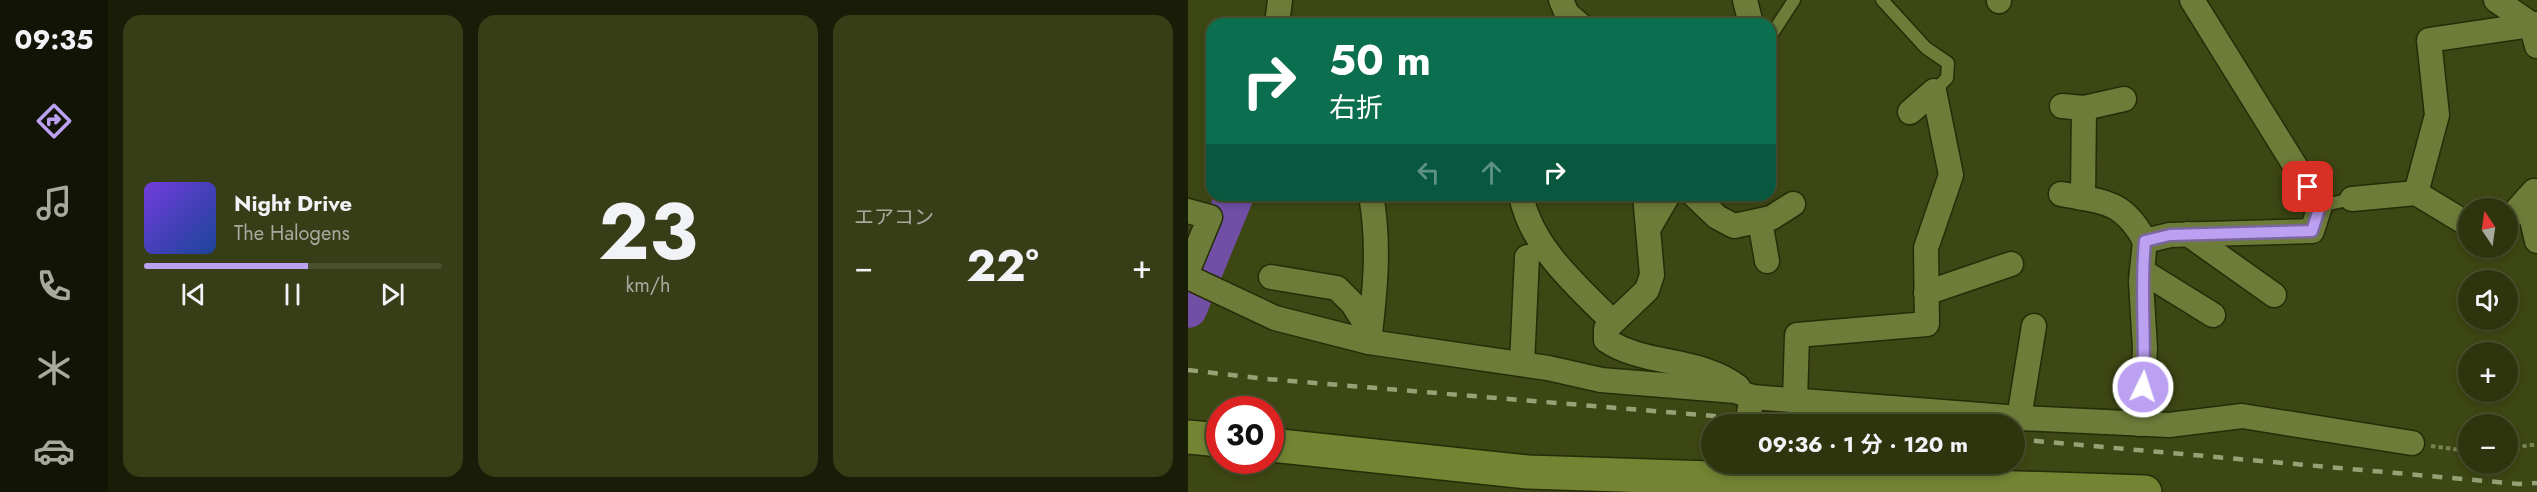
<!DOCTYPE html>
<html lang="ja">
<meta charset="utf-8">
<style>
:root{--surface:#2e350e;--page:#363d17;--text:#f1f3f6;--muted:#a7ab9e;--line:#49502e;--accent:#bca0f2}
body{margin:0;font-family:Jost,"Noto Sans JP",sans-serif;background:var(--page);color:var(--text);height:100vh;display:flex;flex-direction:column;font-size:22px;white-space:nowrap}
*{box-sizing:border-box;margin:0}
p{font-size:20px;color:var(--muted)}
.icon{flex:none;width:33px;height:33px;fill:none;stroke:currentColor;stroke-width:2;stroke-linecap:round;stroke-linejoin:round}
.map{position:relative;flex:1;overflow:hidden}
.details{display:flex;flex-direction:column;gap:15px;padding:15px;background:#191d08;width:1080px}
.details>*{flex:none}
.banner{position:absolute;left:18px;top:18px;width:570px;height:183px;border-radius:18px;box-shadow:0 3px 9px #0003,0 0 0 2px var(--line);background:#0b6e4f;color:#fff;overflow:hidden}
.needle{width:39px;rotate:347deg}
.buttons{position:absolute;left:1270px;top:198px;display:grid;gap:12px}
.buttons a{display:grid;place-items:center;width:60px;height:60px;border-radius:50%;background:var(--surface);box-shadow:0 3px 9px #0003,0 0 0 2px var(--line);font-size:30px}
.speed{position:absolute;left:18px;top:396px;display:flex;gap:12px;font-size:30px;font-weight:700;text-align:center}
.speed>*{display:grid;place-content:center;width:78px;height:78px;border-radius:50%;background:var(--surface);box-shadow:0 3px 9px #0003,0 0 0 2px var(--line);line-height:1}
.speed .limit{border:9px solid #d22;background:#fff;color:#111}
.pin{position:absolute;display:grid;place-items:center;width:51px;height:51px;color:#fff;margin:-26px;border-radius:12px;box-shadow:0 3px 9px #0006}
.me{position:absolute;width:66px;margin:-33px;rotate:4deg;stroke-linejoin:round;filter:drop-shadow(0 0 4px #0008)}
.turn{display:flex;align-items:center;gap:21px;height:126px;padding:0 24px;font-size:27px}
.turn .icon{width:78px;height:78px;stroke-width:2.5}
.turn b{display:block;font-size:42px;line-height:51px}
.lanes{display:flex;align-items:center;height:57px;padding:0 24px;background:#0003;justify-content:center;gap:30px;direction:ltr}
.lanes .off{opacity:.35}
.big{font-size:45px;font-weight:700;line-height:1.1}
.details .widget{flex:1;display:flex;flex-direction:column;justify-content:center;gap:9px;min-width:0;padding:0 21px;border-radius:18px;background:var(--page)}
.details .dial{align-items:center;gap:0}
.dial b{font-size:78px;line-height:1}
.song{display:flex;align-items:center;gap:18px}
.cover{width:72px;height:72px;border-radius:9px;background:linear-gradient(135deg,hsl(260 70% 55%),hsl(220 70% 35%))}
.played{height:6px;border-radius:3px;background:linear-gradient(90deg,var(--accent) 55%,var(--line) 55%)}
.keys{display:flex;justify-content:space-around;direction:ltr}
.heat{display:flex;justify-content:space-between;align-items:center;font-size:33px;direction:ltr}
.details .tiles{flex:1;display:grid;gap:15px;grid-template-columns:repeat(3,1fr)}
.trip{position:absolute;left:513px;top:414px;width:324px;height:60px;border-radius:30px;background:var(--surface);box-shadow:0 3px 9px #0003,0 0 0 2px var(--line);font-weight:700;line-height:60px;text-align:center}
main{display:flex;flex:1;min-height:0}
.dock{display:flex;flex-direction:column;width:108px;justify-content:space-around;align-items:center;background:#121506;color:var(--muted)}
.dock .icon{width:42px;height:42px}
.dock .current{color:var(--accent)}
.dock b{font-size:27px;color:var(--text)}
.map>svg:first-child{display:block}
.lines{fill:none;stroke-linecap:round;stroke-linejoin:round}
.river{stroke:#714fa5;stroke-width:38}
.lane-casing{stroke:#252c08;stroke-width:15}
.street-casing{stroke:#252c08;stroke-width:27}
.secondary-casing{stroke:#252c08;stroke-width:36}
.path{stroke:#778152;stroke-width:4;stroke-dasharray:4.5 3;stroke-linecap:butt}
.lane{stroke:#6d7c39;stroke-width:12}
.street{stroke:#6d7c39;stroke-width:24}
.secondary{stroke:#738433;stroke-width:33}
.rail{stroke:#97a176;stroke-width:4.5;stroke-dasharray:10 10;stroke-linecap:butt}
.route-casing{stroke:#7a689d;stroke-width:15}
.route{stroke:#bca0f2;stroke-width:10}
</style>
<main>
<nav class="dock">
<b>09:35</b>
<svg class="icon current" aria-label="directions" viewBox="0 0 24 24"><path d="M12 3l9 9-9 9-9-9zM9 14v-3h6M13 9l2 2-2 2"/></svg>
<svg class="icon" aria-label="music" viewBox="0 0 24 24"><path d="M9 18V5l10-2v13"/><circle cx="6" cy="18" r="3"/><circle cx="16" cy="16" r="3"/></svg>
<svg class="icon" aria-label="phone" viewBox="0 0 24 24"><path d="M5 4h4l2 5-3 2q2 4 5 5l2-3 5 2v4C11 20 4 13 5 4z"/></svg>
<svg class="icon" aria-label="climate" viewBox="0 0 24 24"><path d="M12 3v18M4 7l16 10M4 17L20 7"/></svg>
<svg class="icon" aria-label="car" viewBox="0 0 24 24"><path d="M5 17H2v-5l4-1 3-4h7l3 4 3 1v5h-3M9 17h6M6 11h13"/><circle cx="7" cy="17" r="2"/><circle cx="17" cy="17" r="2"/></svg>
</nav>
<section class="details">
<div class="tiles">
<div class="widget">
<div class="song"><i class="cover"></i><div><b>Night Drive</b><p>The Halogens</p></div></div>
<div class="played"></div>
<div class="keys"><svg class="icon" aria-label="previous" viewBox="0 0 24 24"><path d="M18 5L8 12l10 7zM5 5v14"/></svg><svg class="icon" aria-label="pause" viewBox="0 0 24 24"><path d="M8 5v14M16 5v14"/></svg><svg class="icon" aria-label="next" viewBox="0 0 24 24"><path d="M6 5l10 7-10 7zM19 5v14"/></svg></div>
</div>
<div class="widget dial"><b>23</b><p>km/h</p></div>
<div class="widget"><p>エアコン</p>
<div class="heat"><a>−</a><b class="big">22°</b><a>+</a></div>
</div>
</div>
</section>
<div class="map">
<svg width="1349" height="492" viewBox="0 0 1349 492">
<rect width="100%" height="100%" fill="#3d4713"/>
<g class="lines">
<polyline class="river" points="0,309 47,195"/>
<defs>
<g id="lane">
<polyline points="694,0 738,48 760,63 759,78 746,91"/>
<polyline points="582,37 606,0"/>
<polyline points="1132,206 1164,199"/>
</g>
<g id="street">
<polyline points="373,0 379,14 391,24"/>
<polyline points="557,0 563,24"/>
<polyline points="1308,0 1343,24 1349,46"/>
<polyline points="811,1 811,0"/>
<polyline points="89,24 92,0"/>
<polyline points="874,106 896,108 895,198"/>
<polyline points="896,108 936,99"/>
<polyline points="1228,193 1249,115 1241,40 1349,24"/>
<path d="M873,194C916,202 935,200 957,241"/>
<path d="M333,195C343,247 389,286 425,322"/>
<path d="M457,195L464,275L459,290L418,329V340C456,366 511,357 550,387"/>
<polyline points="506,195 529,217 546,226 583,218 605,204"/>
<polyline points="1164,199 1228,193 1281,225"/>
<polyline points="1339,199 1349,241"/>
<polyline points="0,211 22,217 0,270"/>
<polyline points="1320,220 1346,191"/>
<polyline points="572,221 579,261"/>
<polyline points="462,226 480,195"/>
<polyline points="1000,234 1086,295"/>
<polyline points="954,271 1025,315"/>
<polyline points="0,277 87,318 181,342 360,368 413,380 548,391 564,397 831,418 981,425 1054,416 1224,443"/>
<polyline points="83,277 149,288 165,304 182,331"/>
<polyline points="738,293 823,264"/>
<path d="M181,342C187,292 192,245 183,195"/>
<polyline points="334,364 339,257"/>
<polyline points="607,401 609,335 739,324 738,248 763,175 746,91 722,112"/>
<polyline points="831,418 846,326"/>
<polyline points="559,424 564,397"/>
<polyline points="952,424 957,349 953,281 957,241 982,235 1124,231 1132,206 1004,0"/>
</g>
<g id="secondary">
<polyline points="0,437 32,440"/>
<polyline points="82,445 340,472 957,492"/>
</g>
</defs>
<use href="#lane" class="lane-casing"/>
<use href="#street" class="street-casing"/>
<use href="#secondary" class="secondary-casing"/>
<g class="path">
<polyline points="1243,446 1281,451"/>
<polyline points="1320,451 1340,445 1349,445"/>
</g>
<use href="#lane" class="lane"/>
<use href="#street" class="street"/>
<use href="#secondary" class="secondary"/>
<g class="rail">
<polyline points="0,370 79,379 623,424"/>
<polyline points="826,439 1331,484 1349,483"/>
</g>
</g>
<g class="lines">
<defs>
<path id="route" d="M955,387C958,338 952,290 957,241L982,235L1124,231L1132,206L1120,187"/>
</defs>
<use href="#route" class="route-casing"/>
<use href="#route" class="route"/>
</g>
</svg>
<div class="buttons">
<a><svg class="needle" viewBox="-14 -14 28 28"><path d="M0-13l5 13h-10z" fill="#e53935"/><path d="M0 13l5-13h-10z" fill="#a7ab9e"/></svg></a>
<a><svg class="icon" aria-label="sound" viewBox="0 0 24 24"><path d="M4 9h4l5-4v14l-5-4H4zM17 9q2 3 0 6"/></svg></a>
<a>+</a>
<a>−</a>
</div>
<div class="speed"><div class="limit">30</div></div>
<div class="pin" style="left:1120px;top:187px;background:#d93025"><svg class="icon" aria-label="arrive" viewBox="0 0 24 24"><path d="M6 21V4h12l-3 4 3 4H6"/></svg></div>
<svg class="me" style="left:955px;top:387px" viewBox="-20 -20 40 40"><circle r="17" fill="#bca0f2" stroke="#fff" stroke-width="3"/><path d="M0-11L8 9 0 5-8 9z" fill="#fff"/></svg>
<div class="trip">09:36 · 1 分 · 120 m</div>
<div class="banner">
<div class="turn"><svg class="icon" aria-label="right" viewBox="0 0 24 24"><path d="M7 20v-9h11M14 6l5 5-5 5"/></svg><div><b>50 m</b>右折</div></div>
<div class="lanes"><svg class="icon off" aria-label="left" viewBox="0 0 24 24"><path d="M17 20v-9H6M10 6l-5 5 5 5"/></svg><svg class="icon off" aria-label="ahead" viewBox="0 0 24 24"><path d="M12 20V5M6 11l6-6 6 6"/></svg><svg class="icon" aria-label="right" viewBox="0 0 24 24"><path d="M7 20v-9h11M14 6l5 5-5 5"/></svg></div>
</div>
</div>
</main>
